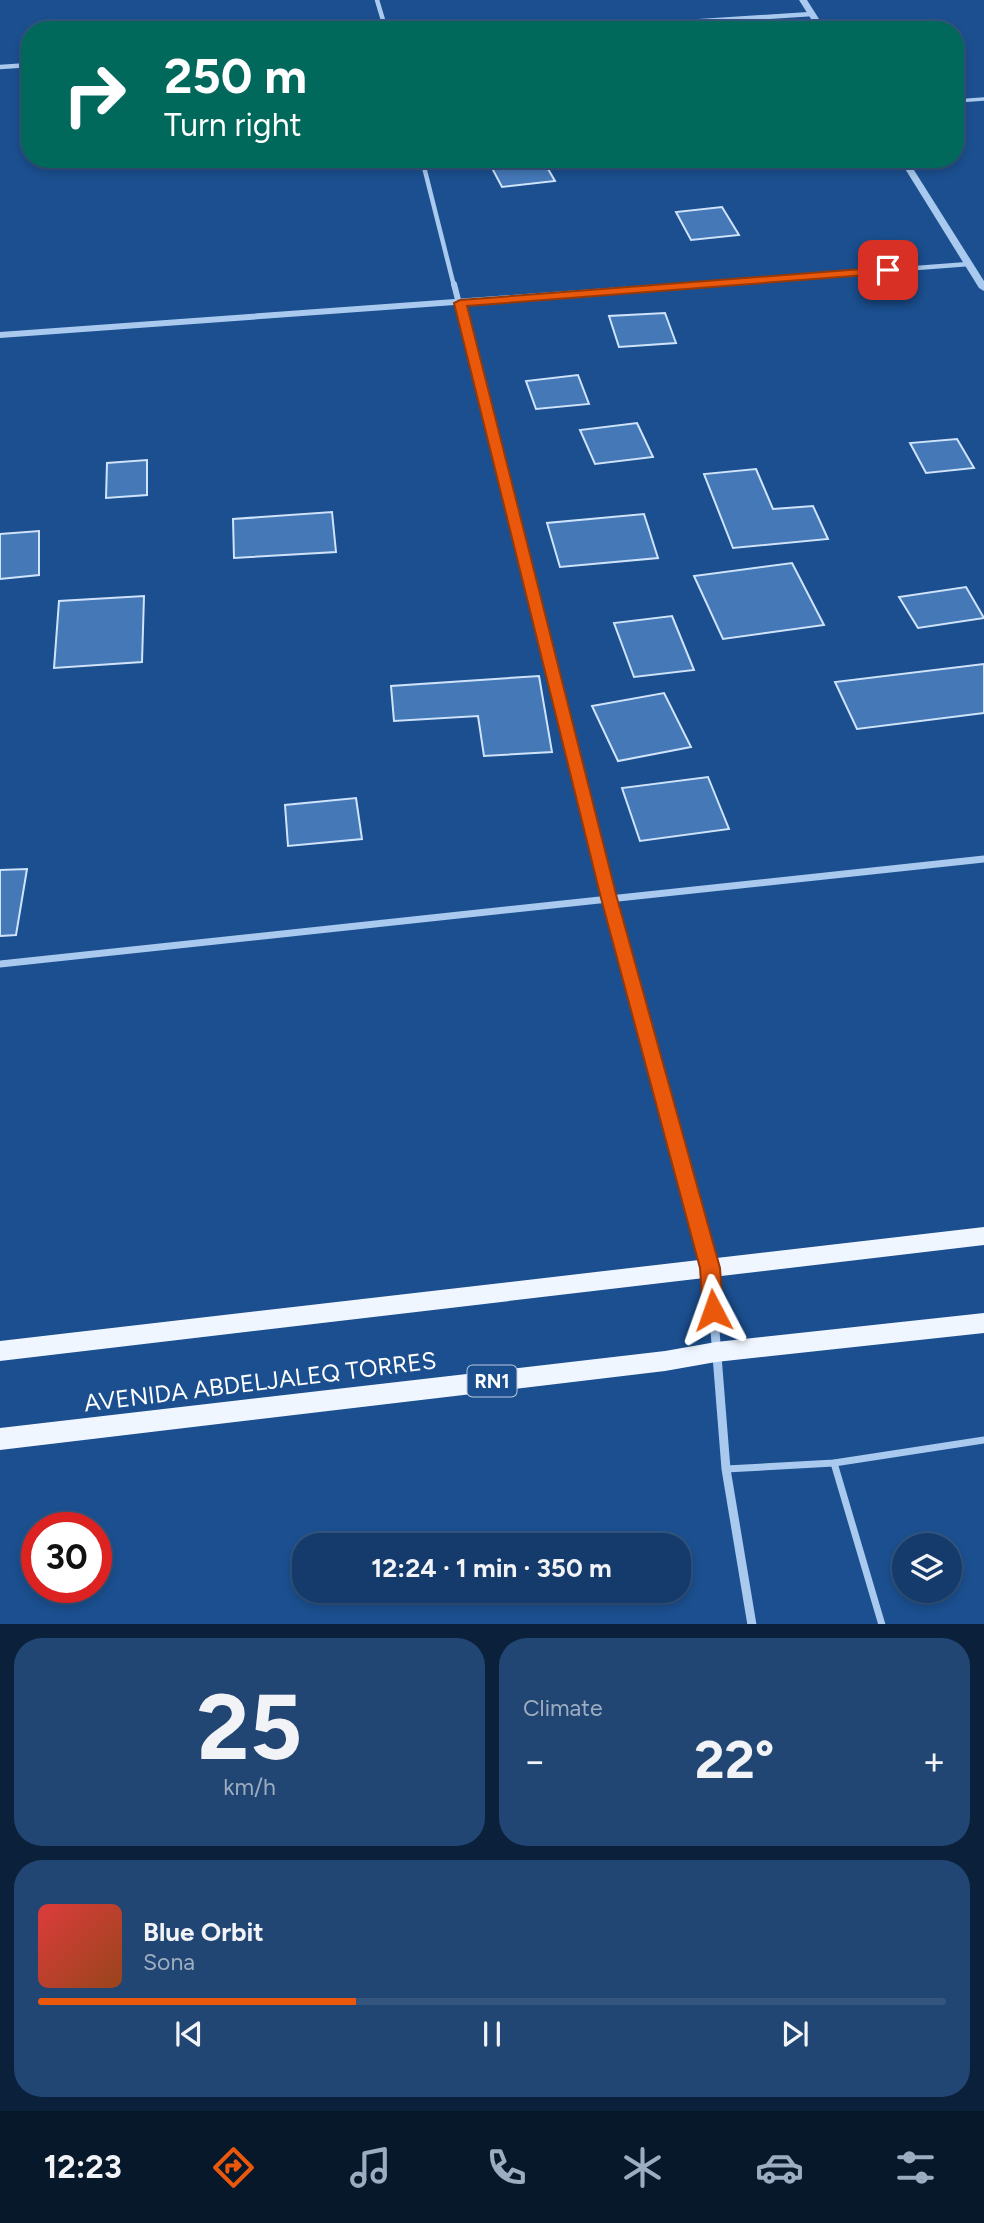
<!DOCTYPE html>
<meta charset="utf-8">
<style>
:root{--surface:#143b6b;--page:#214673;--text:#f1f3f6;--muted:#9dadc1;--line:#33557e;--accent:#ea580c}
body{margin:0;font-family:Figtree,sans-serif;background:var(--page);color:var(--text);height:100vh;display:flex;flex-direction:column;font-size:26px;white-space:nowrap}
*{box-sizing:border-box;margin:0}
p{font-size:23px;color:var(--muted)}
.icon{flex:none;width:38px;height:38px;fill:none;stroke:currentColor;stroke-width:2;stroke-linecap:round;stroke-linejoin:round}
.map{position:relative;height:1624px;overflow:hidden}
.details{display:flex;flex-direction:column;gap:14px;padding:14px;background:#0b203b;flex:1}
.details>*{flex:none}
.banner{position:absolute;left:21px;top:21px;width:943px;height:147px;border-radius:28px;box-shadow:0 4px 10px #0003,0 0 0 2px var(--line);background:#00695c;color:#fff;overflow:hidden}
.buttons{position:absolute;left:892px;top:1533px;display:grid;gap:14px}
.buttons a{display:grid;place-items:center;width:70px;height:70px;border-radius:50%;background:var(--surface);box-shadow:0 4px 10px #0003,0 0 0 2px var(--line);font-size:35px}
.speed{position:absolute;left:21px;top:1512px;display:flex;gap:14px;font-size:35px;font-weight:700;text-align:center}
.speed>*{display:grid;place-content:center;width:91px;height:91px;border-radius:50%;background:var(--surface);box-shadow:0 4px 10px #0003,0 0 0 2px var(--line);line-height:1}
.speed .limit{border:10px solid #d22;background:#fff;color:#111}
.pin{position:absolute;display:grid;place-items:center;width:60px;height:60px;color:#fff;margin:-30px;border-radius:14px;box-shadow:0 4px 10px #0006}
.me{position:absolute;width:77px;margin:-38px;rotate:356deg;stroke-linejoin:round;filter:drop-shadow(0 0 5px #0008)}
.turn{display:flex;align-items:center;gap:24px;height:147px;padding:0 28px;font-size:32px}
.turn .icon{width:91px;height:91px;stroke-width:2.5}
.turn b{display:block;font-size:49px;line-height:60px}
.big{font-size:52px;font-weight:700;line-height:1.1}
.details .tile{flex:1;display:flex;flex-direction:column;justify-content:center;gap:10px;min-width:0;padding:0 24px;border-radius:28px;background:var(--page)}
.details .dial{align-items:center;gap:0}
.dial b{font-size:91px;line-height:1}
.song{display:flex;align-items:center;gap:21px}
.cover{width:84px;height:84px;border-radius:10px;background:linear-gradient(135deg,hsl(0 70% 55%),hsl(20 70% 35%))}
.played{height:7px;border-radius:4px;background:linear-gradient(90deg,var(--accent) 35%,var(--line) 35%)}
.keys{display:flex;justify-content:space-around;direction:ltr}
.heat{display:flex;justify-content:space-between;align-items:center;font-size:38px;direction:ltr}
.details .tiles{flex:1;display:grid;gap:14px;grid-template-columns:1fr 1fr}
.tile:last-child{grid-column:span 2}
.trip{position:absolute;left:292px;top:1533px;width:399px;height:70px;border-radius:28px;background:var(--surface);box-shadow:0 4px 10px #0003,0 0 0 2px var(--line);font-weight:700;line-height:70px;text-align:center}
.tab-bar{display:flex;height:112px;justify-content:space-around;align-items:center;background:#08182b;color:var(--muted)}
.tab-bar .icon{width:49px;height:49px}
.tab-bar .on{color:var(--accent)}
.tab-bar b{font-size:32px;color:var(--text)}
.map>svg:first-child{display:block}
.building{fill:#4478b7;stroke:#cfe3fa;stroke-width:2}
.lines{fill:none;stroke-linecap:round;stroke-linejoin:round}
.service-far1{stroke:#a9c9ee;stroke-width:3.5}
.service{stroke:#a9c9ee;stroke-width:7}
.minor-far3{stroke:#a9c9ee;stroke-width:4.5}
.minor-far2{stroke:#a9c9ee;stroke-width:6}
.minor-far1{stroke:#a9c9ee;stroke-width:7}
.minor{stroke:#a9c9ee;stroke-width:9}
.tertiary{fill:#a9c9ee;fill-rule:evenodd}
.primary{fill:#f0f6ff;fill-rule:evenodd}
.route{fill:#ea580c;stroke:#983908;stroke-width:2}
.labels{text-anchor:middle;stroke-width:7;stroke-linejoin:round;paint-order:stroke}
.shield{fill:#1b4f8f;stroke:#bbcadd;stroke-width:2}
.shield-label{font-size:19px;font-weight:bold;fill:#fff}
.near-street-label{font-size:24px;fill:#fff;stroke:#1b4f8f}
</style>
<div class="map">
<svg width="984" height="1625" viewBox="0 0 984 1625">
<rect width="100%" height="100%" fill="#1b4f8f"/>
<g class="building">
<polygon points="544,162 555,181 502,187 492,168"/>
<polygon points="722,207 739,235 691,240 676,212"/>
<polygon points="665,313 676,343 619,347 609,316"/>
<polygon points="578,375 589,404 536,409 526,381"/>
<polygon points="637,423 653,457 595,464 580,430"/>
<polygon points="957,439 974,468 926,473 910,443"/>
<polygon points="147,460 147,495 106,498 107,463"/>
<polygon points="756,469 773,509 813,506 828,539 733,548 704,474"/>
<polygon points="332,512 336,552 234,558 233,519"/>
<polygon points="644,514 658,558 560,567 547,523"/>
<polygon points="39,531 39,575 0,579 0,534"/>
<polygon points="792,563 824,625 723,639 694,576"/>
<polygon points="966,587 984,618 918,628 899,597"/>
<polygon points="144,596 142,662 54,668 59,601"/>
<polygon points="672,616 694,670 634,677 614,623"/>
<polygon points="984,664 984,713 857,729 835,682"/>
<polygon points="539,676 552,752 484,756 478,716 394,721 391,686"/>
<polygon points="664,693 691,747 618,761 592,706"/>
<polygon points="708,777 729,829 640,841 622,788"/>
<polygon points="356,798 362,839 288,846 285,805"/>
<polygon points="27,869 16,935 0,936 0,870"/>
</g>
<g class="lines">
<polyline class="service-far1" points="956,101 984,99"/>
<g class="service">
<polyline points="834,1463 882,1625"/>
<polyline points="726,1469 834,1463 984,1440"/>
</g>
<g class="minor-far3">
<polyline points="377,0 386,30"/>
<polyline points="563,30 812,14"/>
<polyline points="0,67 30,65"/>
<polyline points="422,159 454,286"/>
<polyline points="681,286 969,264"/>
</g>
<g class="minor-far2">
<polyline points="454,284 544,640"/>
<polyline points="0,335 704,284"/>
</g>
<g class="minor-far1">
<polyline points="543,638 659,1080"/>
<polyline points="0,964 984,859"/>
</g>
<polyline class="minor" points="658,1078 710,1268 726,1469 752,1625"/>
<g class="tertiary">
<polygon points="799,0 807,0 826,30 818,30"/>
<polygon points="899,159 907,159 984,281 984,291 979,288"/>
</g>
<g class="primary">
<polygon points="984,1227 984,1245 0,1361 0,1341"/>
<polygon points="984,1313 984,1333 716,1362 665,1371 0,1450 0,1428 665,1351 716,1342"/>
</g>
</g>
<polygon class="route" points="888,267 892,268 892,273 467,306 617,898 720,1268 723,1310 720,1316 713,1319 706,1316 703,1310 700,1268 601,898 454,303 460,300"/>
<g class="labels">
<rect class="shield" x="467.5" y="1365.5" width="49" height="31" rx="5"/>
<g class="shield-label">
<text x="492" y="1388">RN1</text>
</g>
<g class="near-street-label">
<text transform="translate(260 1382) rotate(-7)" y="8">AVENIDA ABDELJALEQ TORRES</text>
</g>
</g>
</svg>
<div class="buttons">
<a><svg class="icon" aria-label="layers" viewBox="0 0 24 24"><path d="M12 4l9 5-9 5-9-5zM3 14l9 5 9-5"/></svg></a>
</div>
<div class="speed"><div class="limit">30</div></div>
<div class="pin" style="left:888px;top:270px;background:#d93025"><svg class="icon" aria-label="arrive" viewBox="0 0 24 24"><path d="M6 21V4h12l-3 4 3 4H6"/></svg></div>
<svg class="me" style="left:713px;top:1310px" viewBox="-20 -20 40 40"><path d="M0-17L14 15 0 8-14 15z" fill="#ea580c" stroke="#fff" stroke-width="4"/></svg>
<div class="trip">12:24 · 1 min · 350 m</div>
<div class="banner">
<div class="turn"><svg class="icon" aria-label="right" viewBox="0 0 24 24"><path d="M7 20v-9h11M14 6l5 5-5 5"/></svg><div><b>250 m</b>Turn right</div></div>
</div>
</div>
<section class="details">
<div class="tiles">
<div class="tile dial"><b>25</b><p>km/h</p></div>
<div class="tile"><p>Climate</p>
<div class="heat"><a>−</a><b class="big">22°</b><a>+</a></div>
</div>
<div class="tile">
<div class="song"><i class="cover"></i><div><b>Blue Orbit</b><p>Sona</p></div></div>
<div class="played"></div>
<div class="keys"><svg class="icon" aria-label="previous" viewBox="0 0 24 24"><path d="M18 5L8 12l10 7zM5 5v14"/></svg><svg class="icon" aria-label="pause" viewBox="0 0 24 24"><path d="M8 5v14M16 5v14"/></svg><svg class="icon" aria-label="next" viewBox="0 0 24 24"><path d="M6 5l10 7-10 7zM19 5v14"/></svg></div>
</div>
</div>
</section>
<nav class="tab-bar">
<b>12:23</b>
<svg class="icon on" aria-label="directions" viewBox="0 0 24 24"><path d="M12 3l9 9-9 9-9-9zM9 14v-3h6M13 9l2 2-2 2"/></svg>
<svg class="icon" aria-label="music" viewBox="0 0 24 24"><path d="M9 18V5l10-2v13"/><circle cx="6" cy="18" r="3"/><circle cx="16" cy="16" r="3"/></svg>
<svg class="icon" aria-label="phone" viewBox="0 0 24 24"><path d="M5 4h4l2 5-3 2q2 4 5 5l2-3 5 2v4C11 20 4 13 5 4z"/></svg>
<svg class="icon" aria-label="climate" viewBox="0 0 24 24"><path d="M12 3v18M4 7l16 10M4 17L20 7"/></svg>
<svg class="icon" aria-label="car" viewBox="0 0 24 24"><path d="M5 17H2v-5l4-1 3-4h7l3 4 3 1v5h-3M9 17h6M6 11h13"/><circle cx="7" cy="17" r="2"/><circle cx="17" cy="17" r="2"/></svg>
<svg class="icon" aria-label="filters" viewBox="0 0 24 24"><path d="M4 7h16M4 17h16"/><circle cx="9" cy="7" r="2"/><circle cx="15" cy="17" r="2"/></svg>
</nav>
